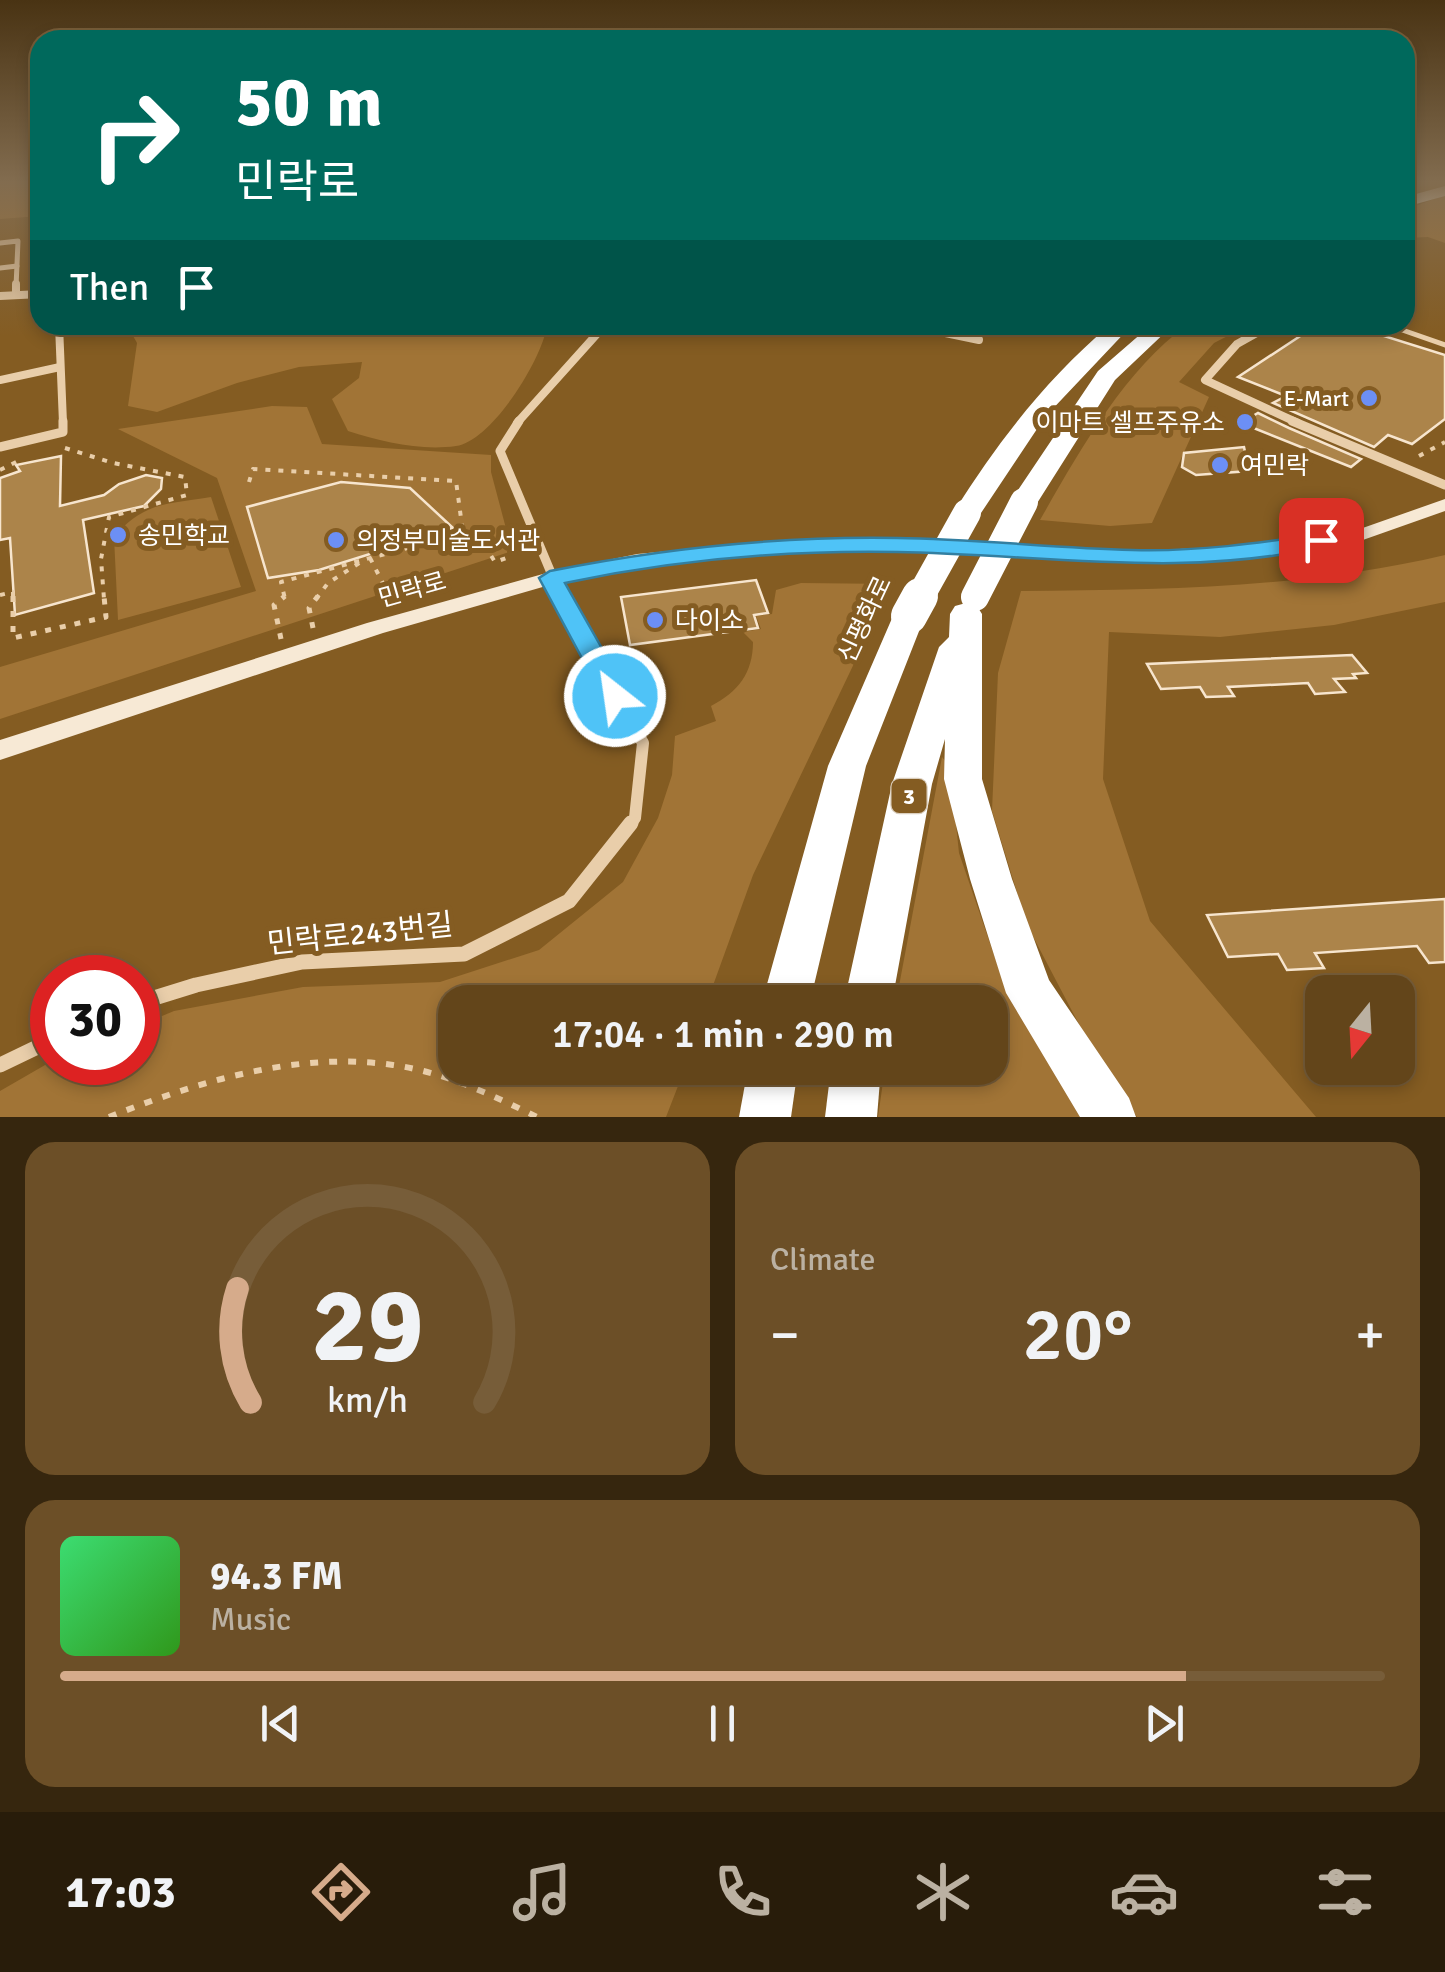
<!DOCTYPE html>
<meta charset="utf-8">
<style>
:root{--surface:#63451a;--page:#6c4f27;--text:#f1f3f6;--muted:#bbb1a2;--line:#775d39;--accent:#d6ab8b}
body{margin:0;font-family:Signika,"Noto Sans KR",sans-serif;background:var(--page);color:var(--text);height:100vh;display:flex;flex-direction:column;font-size:38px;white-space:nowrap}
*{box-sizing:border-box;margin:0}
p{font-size:32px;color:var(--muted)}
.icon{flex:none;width:55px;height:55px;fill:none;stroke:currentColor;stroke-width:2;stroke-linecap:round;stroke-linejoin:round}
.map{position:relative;height:1117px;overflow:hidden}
.drawer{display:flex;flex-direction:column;gap:25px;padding:25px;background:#36260e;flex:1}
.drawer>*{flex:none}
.guide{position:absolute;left:30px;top:30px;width:1385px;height:305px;border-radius:30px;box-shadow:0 5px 15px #0003,0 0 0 2px var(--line);background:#00695c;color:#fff;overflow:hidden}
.needle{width:65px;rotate:198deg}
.tools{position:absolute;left:1305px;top:975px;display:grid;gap:20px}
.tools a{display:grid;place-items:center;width:110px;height:110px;border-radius:20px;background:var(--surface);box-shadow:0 5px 15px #0003,0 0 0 2px var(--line);font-size:50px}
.speed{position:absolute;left:30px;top:955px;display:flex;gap:20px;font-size:50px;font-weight:700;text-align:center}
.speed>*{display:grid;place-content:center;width:130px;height:130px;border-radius:50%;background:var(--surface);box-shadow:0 5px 15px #0003,0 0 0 2px var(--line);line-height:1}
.speed .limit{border:15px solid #d22;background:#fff;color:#111}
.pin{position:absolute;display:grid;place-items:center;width:85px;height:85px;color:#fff;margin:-42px;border-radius:20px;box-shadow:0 5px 15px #0006}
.me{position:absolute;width:110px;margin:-55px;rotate:330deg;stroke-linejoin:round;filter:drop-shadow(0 0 8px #0008)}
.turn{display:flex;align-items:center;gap:35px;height:210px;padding:0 40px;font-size:45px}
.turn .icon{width:130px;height:130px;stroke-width:2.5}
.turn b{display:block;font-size:70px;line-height:85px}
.then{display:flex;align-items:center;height:95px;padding:0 40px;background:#0003;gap:20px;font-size:38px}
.big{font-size:75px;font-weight:600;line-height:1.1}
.drawer .card{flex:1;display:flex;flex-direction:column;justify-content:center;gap:15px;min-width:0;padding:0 35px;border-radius:30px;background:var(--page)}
.drawer .dial{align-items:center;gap:0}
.dial svg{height:260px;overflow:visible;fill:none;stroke:var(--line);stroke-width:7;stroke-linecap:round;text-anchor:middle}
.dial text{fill:var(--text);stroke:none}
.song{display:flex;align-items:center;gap:30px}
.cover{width:120px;height:120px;border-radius:15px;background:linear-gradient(135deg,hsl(140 70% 55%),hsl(110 70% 35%))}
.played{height:10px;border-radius:5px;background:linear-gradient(90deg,var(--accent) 85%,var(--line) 85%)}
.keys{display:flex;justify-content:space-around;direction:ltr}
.heat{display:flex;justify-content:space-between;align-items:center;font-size:55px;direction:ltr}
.drawer .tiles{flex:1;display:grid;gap:25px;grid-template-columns:1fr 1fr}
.card:last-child{grid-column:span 2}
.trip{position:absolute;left:438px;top:985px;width:570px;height:100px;border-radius:30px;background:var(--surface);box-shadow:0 5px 15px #0003,0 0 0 2px var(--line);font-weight:600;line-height:100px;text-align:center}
.tabs{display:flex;height:160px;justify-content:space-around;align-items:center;background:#281c0a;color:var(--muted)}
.tabs .icon{width:70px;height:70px}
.tabs .active{color:var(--accent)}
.tabs b{font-size:45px;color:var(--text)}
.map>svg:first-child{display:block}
.green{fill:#a17436}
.building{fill:#ac844a;stroke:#f7e5ce;stroke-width:2.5}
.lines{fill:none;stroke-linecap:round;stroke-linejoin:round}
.path-far2{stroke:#e9ceaa;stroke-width:4;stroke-dasharray:5 8;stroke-linecap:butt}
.path-far1{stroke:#e9ceaa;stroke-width:5;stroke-dasharray:6 9;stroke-linecap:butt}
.path{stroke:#e9ceaa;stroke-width:6;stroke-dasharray:8 11;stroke-linecap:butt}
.lane{stroke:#e9ceaa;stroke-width:5}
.street-far4{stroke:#e9ceaa;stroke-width:5}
.street-far3{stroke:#e9ceaa;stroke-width:8}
.street-far2{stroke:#e9ceaa;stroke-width:9}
.street-far1{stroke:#e9ceaa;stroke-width:12}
.street{stroke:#e9ceaa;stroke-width:15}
.secondary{fill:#f7e9d5;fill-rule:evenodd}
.highway{fill:#fff;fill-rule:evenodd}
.highway-bridge-far1{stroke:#fff;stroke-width:28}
.highway-bridge{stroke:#fff;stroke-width:36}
.route{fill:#4fc3f7;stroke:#337fa1;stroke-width:2.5}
.poi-dot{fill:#6c8ff5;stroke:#845c22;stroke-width:4}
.labels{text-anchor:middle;stroke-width:10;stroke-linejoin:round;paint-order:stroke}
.far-poi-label{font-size:22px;fill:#fff;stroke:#845c22;text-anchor:end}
.shield{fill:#845c22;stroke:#dacebd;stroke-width:2.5}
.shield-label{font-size:22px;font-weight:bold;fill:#fff}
.poi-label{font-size:25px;fill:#fff;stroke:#845c22;text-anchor:start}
.street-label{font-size:25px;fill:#fff;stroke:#845c22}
.near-street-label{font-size:30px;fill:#fff;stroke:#845c22}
</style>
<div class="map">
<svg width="1445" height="1117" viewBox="0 0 1445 1117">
<rect width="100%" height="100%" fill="#845c22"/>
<g class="green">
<polygon points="0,180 40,180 40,216 0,219"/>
<polygon points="1445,195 1445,243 1428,237 1405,238 1405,210"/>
<path d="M127,325H547C543,358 492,441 456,446C421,451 382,442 348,431L332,399L359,378L362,362L299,367L237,383L157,412L128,406L137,343Z"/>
<path d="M1187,325H1249L1214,343L1179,382L1209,397L1152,523L1110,526L1040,520C1079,452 1123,372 1187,325Z"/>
<polygon points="272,406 307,407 322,444 491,455 491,472 512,551 0,719 0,667 256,591 217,478 118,429"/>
<path d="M211,497L241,587L118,620L114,537C143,502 168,504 211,497Z"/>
<path d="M1445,555V602L1334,625L1220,637L1109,632L1103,779L1150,921L1316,1117H1137L1093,1051L1027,925L992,811L998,673L1021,591C1164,590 1305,588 1445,555Z"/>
<path d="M801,583L892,584L753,875L707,1002H455V1068H685L666,1117H0V1091L52,1061L138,1062V1026L174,1011L303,987L440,982L539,950L623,882L658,818L672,775L675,736L716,721L711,706C738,692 753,673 753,642L743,632L761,629L756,616L772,614L776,590Z"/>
<polygon points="942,757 950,767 959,853 1004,984 1088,1117 878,1117 885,1068 990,1068 990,1002 896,1002"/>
</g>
<g class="building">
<polygon points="1317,325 1349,325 1445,355 1445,419 1412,444 1388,435 1374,447 1273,403 1286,396 1238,377"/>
<polygon points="1258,413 1289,428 1361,459 1351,467 1241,423"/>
<polygon points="1244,447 1249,471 1196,475 1182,467 1184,453"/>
<polygon points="61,456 60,506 104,495 119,484 146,475 162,478 161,489 144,506 83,520 94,593 15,615 10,538 0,540 0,478 20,471 16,465"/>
<polygon points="341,482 410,488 453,528 319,570 268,578 247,507"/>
<polygon points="756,580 768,613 754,615 758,628 630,645 621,597"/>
<polygon points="1352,655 1367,673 1353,674 1356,678 1334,679 1345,692 1315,694 1308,683 1228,687 1234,696 1206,697 1200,687 1161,689 1147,664"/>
<polygon points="1445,899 1445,962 1429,963 1417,946 1315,953 1324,968 1287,970 1278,954 1228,957 1207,915"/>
</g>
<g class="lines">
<g class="path-far2">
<polyline points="65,448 113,463 185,477 187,495 109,517 101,559 104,599"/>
<polyline points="1419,456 1445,442"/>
<polyline points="0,470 18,461"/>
<polyline points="249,482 253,469 456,481 463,533 281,582 285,599"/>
<polyline points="463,533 480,538 495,562 512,556"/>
<polyline points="370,558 391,599"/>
<polyline points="0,595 13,592 13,599"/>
<polyline points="316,599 328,583 361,562"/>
</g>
<g class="path-far1">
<polyline points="13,596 13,638 106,617 104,596"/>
<polyline points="390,596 395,606"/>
<polyline points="313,628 309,608 318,596"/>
<polyline points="281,639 274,605 285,596"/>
</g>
<path class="path" d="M109,1117C197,1082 297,1051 393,1065C444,1072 492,1095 537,1117"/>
<polyline class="lane" points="1388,325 1445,345"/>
<g class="street-far4">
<polyline points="0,243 18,241 16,287"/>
<polyline points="0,268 17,266"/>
</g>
<g class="street-far3">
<polyline points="16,293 16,284"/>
<polyline points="0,296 40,294"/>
<polyline points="59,325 63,423"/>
<polyline points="907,325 979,340"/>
<polyline points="1271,325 1237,344 1205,380 1298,423"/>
<polyline points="0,380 60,367"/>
<polyline points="517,423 605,325"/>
</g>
<g class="street-far2">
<polyline points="519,421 500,451 562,599"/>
<polyline points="1292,421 1445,485"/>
<polyline points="0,447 63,432 63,421"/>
</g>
<polyline class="street-far1" points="560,596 643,743 635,818 629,826"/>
<g class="street">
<polyline points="138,1003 196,985 302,962 464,954 569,901 631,823"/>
<polyline points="0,1065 52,1040"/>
</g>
<polygon class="secondary" points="1445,499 1445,511 1360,541 1244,558 1136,563 899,551 788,552 637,566 553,584 383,633 0,760 0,740 367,623 550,572 637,554 788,540 899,539 1136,551 1244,546 1357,530"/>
<g class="highway">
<polygon points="1445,186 1445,196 1405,207 1405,197"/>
<path d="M1110,325H1132L1045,417L977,519H957L953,513C997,443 1046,379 1110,325Z"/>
<polygon points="1151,325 1173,325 1115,380 1034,508 1014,508 1010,502 1098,371"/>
<polygon points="966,603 977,606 982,614 982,779 1012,879 1049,980 1129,1098 1136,1117 1080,1117 1006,993 970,879 944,779 945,739 932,784 892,1002 844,1002 892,784 939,647 949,637 950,614 955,606"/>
<polygon points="909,605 920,608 925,616 866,766 810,1002 762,1002 828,766 893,616 898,608"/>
<polygon points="748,1068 798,1068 791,1117 739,1117"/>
<polygon points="831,1068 881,1068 877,1117 825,1117"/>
</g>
<g class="highway-bridge-far1">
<polyline points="975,597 1024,502"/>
<polyline points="919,599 967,513"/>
</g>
<polyline class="highway-bridge" points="909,616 920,596"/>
</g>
<linearGradient id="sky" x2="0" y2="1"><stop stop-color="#493313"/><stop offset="0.54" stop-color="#826c4f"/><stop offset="1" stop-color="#826c4f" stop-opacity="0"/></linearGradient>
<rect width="1445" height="336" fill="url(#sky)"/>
<path class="route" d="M1321,534L1332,540L1329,545C1187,580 1041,554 897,552C785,550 674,560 565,583L629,696L625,703H606L539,578L550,571C665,548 780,536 897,538C976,539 1054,548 1132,550C1196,552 1259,543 1321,534Z"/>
<g class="poi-dot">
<circle cx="1369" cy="398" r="10"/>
<circle cx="1245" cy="422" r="10"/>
<circle cx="1220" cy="465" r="10"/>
<circle cx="118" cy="535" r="10"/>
<circle cx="336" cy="540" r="10"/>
<circle cx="655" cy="620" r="10"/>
</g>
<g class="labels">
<g class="far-poi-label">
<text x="1349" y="406">E-Mart</text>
</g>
<rect class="shield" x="891.5" y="779" width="35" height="34" rx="8"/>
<g class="shield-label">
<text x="909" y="804">3</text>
</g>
<g class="poi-label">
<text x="1225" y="431" text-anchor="end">이마트 셀프주유소</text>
<text x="1240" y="474">여민락</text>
<text x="138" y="544">송민학교</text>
<text x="356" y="549">의정부미술도서관</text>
<text x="675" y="629">다이소</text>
</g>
<g class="street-label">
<text transform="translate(412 589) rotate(-16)" y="9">민락로</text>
<text transform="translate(864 619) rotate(-65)" y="9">신평화로</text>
</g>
<g class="near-street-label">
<text transform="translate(360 934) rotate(-6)" y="10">민락로243번길</text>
</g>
</g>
</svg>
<div class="tools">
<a><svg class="needle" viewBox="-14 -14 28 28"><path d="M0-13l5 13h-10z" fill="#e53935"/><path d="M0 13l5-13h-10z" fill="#bbb1a2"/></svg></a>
</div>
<div class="speed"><div class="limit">30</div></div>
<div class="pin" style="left:1321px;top:540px;background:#d93025"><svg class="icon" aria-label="arrive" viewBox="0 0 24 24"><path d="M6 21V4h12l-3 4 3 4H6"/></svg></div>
<svg class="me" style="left:615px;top:696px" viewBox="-20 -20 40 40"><circle r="17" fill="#4fc3f7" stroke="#fff" stroke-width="3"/><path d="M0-11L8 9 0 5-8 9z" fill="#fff"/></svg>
<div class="trip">17:04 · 1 min · 290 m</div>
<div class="guide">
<div class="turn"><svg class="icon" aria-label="right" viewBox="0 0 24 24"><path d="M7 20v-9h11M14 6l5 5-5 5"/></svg><div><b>50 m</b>민락로</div></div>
<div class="then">Then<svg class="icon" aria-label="arrive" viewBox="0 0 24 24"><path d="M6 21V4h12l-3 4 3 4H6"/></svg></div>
</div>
</div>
<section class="drawer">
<div class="tiles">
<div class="card dial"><svg viewBox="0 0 100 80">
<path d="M14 69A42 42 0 1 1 86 69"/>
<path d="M14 69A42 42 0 0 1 10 34" stroke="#d6ab8b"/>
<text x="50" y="56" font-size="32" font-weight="700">29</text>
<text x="50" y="72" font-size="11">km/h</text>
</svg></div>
<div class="card"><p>Climate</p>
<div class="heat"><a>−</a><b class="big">20°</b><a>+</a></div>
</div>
<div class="card">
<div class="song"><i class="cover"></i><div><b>94.3 FM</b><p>Music</p></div></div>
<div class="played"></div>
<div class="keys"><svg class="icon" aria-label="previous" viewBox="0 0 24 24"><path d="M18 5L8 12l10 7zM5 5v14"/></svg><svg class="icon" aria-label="pause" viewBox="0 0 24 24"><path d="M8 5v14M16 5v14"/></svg><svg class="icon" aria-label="next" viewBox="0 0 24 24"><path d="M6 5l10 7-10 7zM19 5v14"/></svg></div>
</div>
</div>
</section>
<nav class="tabs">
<b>17:03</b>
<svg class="icon active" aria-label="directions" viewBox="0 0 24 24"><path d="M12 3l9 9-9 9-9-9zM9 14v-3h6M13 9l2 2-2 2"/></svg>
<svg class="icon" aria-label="music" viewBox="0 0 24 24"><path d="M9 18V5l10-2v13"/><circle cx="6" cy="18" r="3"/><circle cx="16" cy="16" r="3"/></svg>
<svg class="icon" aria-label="phone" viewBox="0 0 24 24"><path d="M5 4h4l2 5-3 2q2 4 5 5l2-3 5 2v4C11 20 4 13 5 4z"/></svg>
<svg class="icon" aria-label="climate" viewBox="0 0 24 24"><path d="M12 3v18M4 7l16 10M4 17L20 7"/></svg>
<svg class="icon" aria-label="car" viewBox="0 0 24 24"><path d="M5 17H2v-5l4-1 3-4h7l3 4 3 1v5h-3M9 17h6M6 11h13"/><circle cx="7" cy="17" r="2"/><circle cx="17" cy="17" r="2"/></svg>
<svg class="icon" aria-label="filters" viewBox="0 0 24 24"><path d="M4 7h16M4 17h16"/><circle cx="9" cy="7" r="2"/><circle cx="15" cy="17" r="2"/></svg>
</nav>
